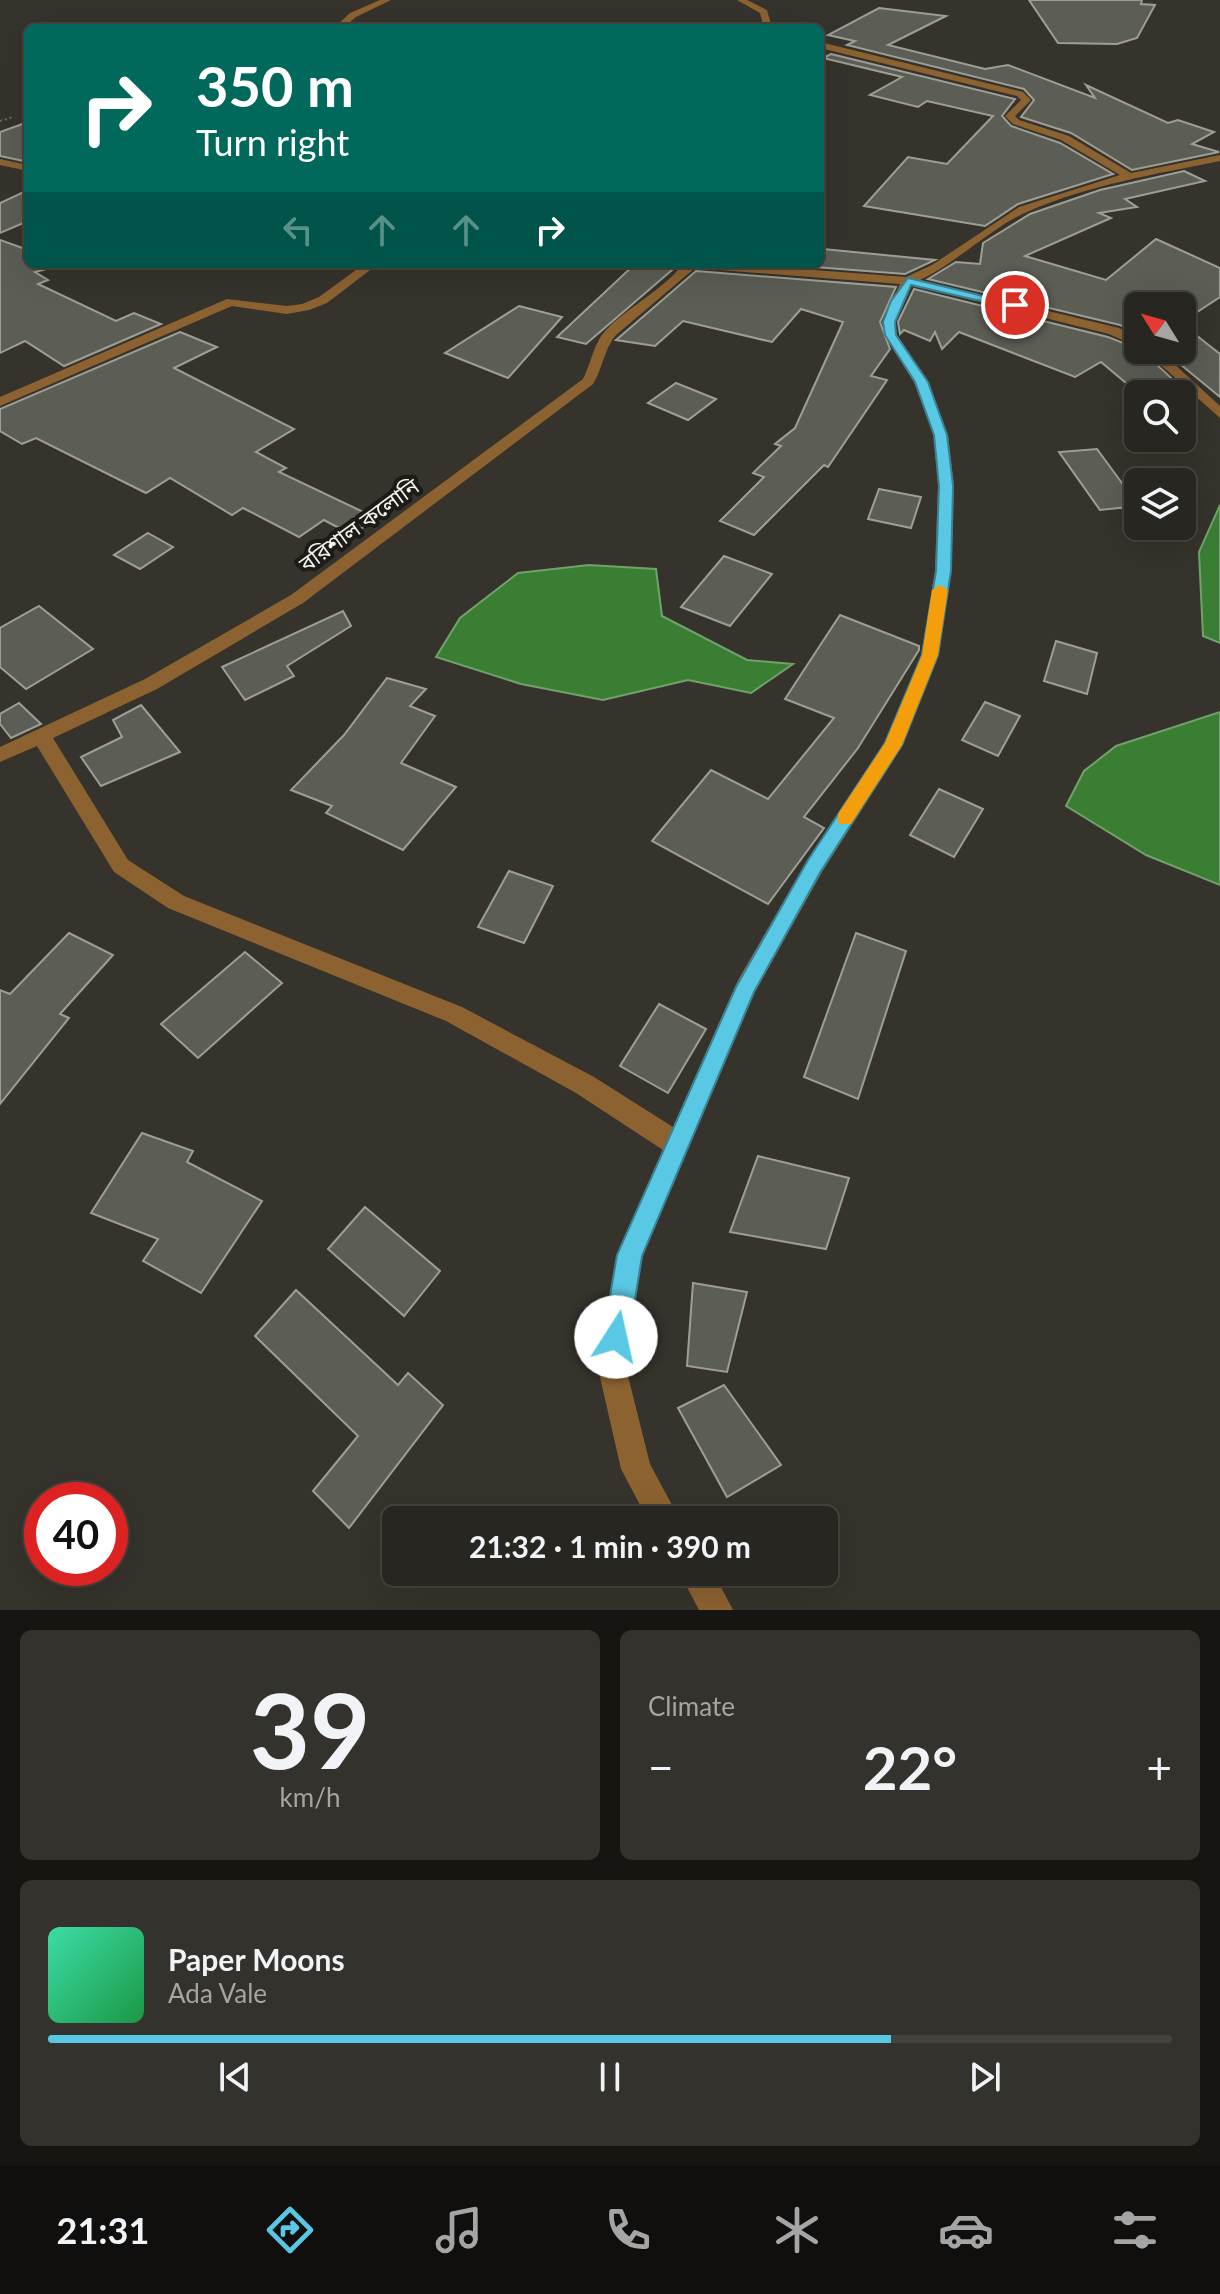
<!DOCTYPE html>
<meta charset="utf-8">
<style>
:root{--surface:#282620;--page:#34322d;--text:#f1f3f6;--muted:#a5a5a5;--line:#44433e;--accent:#59c8e4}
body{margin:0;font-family:Lato,"Noto Sans Bengali",sans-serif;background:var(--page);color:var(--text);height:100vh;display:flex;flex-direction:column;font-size:30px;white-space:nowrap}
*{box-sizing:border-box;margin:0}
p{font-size:26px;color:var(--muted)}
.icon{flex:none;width:44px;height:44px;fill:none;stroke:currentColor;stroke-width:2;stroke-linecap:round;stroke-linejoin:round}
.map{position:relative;height:1610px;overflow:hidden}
.side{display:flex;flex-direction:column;gap:20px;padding:20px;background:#161512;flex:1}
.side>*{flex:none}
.top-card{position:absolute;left:24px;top:24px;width:800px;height:244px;border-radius:12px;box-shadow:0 8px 32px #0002,0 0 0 2px var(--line);background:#00695c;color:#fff;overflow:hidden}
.needle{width:52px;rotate:307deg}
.buttons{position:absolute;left:1124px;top:292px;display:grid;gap:16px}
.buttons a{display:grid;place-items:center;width:72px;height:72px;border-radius:12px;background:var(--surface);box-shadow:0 8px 32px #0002,0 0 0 2px var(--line);font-size:40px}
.speed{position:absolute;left:24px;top:1482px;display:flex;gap:16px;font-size:40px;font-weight:700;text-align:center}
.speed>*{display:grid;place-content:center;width:104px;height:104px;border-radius:50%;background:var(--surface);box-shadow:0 8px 32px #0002,0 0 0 2px var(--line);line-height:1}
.speed .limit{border:12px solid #d22;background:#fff;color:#111}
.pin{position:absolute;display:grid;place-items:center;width:68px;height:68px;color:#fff;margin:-34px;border:4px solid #fff;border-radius:50%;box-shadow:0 2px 8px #0007}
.me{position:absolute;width:88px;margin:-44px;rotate:10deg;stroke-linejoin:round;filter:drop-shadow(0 0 6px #0008)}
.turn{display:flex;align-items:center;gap:28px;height:168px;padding:0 40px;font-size:36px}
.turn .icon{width:104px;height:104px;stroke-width:2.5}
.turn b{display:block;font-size:56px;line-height:68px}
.lanes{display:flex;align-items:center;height:76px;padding:0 40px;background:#0003;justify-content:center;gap:40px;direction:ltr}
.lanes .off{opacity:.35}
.big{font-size:60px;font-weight:700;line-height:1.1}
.side .widget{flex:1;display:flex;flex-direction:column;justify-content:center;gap:12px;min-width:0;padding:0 28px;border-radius:12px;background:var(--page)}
.side .dial{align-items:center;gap:0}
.dial b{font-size:104px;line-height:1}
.song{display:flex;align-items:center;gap:24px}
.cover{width:96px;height:96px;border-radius:12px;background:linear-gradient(135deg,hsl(160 70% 55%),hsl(140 70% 35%))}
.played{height:8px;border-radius:4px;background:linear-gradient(90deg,var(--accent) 75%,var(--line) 75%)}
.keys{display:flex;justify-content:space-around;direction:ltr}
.heat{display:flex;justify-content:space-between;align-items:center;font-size:44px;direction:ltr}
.side .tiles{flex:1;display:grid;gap:20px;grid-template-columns:1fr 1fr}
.widget:last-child{grid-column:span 2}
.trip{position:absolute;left:382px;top:1506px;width:456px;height:80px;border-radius:12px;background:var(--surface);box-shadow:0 8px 32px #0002,0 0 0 2px var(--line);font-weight:700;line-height:80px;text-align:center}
.tabs{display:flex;height:128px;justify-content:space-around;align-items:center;background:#100f0d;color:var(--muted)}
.tabs .icon{width:56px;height:56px}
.tabs .selected{color:var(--accent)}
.tabs b{font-size:36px;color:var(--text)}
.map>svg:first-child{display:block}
.water{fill:#3a7e34;stroke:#72a16c;stroke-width:2}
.building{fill:#5c5e55;stroke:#9d9f95;stroke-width:2}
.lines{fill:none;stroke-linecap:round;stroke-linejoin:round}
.path{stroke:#6f6d66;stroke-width:2;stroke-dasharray:2 3;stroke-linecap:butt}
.minor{fill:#8d6231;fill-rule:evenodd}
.route{fill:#59c8e4;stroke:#3a8294;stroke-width:2}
.slow{fill:#f59e0b}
.labels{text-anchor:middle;stroke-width:8;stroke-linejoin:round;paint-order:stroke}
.far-street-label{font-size:22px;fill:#f5f3ee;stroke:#1c1b17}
</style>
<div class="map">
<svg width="1220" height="1610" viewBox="0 0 1220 1610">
<rect width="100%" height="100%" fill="#35332b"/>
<g class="water">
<polygon points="1220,505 1220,643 1203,636 1199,552"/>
<polygon points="589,565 656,569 662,616 747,660 793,664 751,693 688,680 603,700 521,684 436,657 460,618 518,573"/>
<polygon points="1220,712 1220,885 1146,855 1066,806 1084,771 1116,746"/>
</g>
<g class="building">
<polygon points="1029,0 1142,0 1141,4 1155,5 1137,38 1117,44 1058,43"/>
<polygon points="879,8 946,16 888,45 985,69 1008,65 1095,98 1086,85 1168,123 1178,120 1214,132 1192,144 1219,152 1132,170 1071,133 1021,117 1034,100 1024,89 847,45 855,41 828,35"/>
<polygon points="831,54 1015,99 1002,116 1011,126 1060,143 1113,174 1018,204 985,226 864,206 908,157 947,164 993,116 927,101 918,107 870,95 902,77 823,58"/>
<polygon points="28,122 28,162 0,156 0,132"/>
<polygon points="1184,171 1205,181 1125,199 1137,207 1099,213 1111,218 1025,256 1106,280 1156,239 1220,268 1220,297 1182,322 1182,306 1138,306 1138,335 1120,325 928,279 956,262 980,264 983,243 1030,214 1100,190"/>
<polygon points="28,190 28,221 0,233 0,203"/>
<polygon points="0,240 28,250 28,264 65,264 35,272 48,280 38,284 116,321 134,313 161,324 64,366 25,341 0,353"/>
<polygon points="823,249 935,260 905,274 775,264 820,264"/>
<polygon points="635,264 679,264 586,344 557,337"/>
<polygon points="696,271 896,287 880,322 890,349 871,376 887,380 828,467 824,465 754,535 720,521 764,477 753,473 781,446 775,444 795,428 843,322 801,309 772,342 683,321 655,346 616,340"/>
<polygon points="914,289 1108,337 1141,350 1182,388 1139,394 1101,362 1075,377 959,332 942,349 935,332 930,341 904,330 900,334 898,322"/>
<polygon points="519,306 562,317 508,378 445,353"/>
<polygon points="1182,324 1220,354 1220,397 1163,350 1182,350"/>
<polygon points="180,332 217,347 174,368 294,429 256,452 286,468 279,472 376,518 352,535 324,520 299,537 243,508 232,515 170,478 146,493 36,438 22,444 0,431 0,409"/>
<polygon points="676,383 716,399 688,420 648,403"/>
<polygon points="1097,449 1138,505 1138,506 1100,510 1059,452"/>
<polygon points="879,489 921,497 911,528 868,519"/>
<polygon points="148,533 173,547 140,569 114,555"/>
<polygon points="724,556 772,574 730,626 681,607"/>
<polygon points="39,606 93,649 26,689 0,667 0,628"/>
<polygon points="343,611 351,626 287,666 294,676 245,700 222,667"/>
<polygon points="840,615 919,646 919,650 858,748 804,817 824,828 768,904 652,841 711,770 768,799 834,718 785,699"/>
<polygon points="1056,641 1097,653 1087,694 1044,681"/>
<polygon points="387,678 426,689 410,706 435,716 401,763 456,787 403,850 326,813 332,806 291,790 344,735"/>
<polygon points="985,702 1020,716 998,756 962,740"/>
<polygon points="19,703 41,724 11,738 0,724 0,714"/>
<polygon points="141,705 180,752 101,786 81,757 122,737 113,720"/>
<polygon points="939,789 983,809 954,857 910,835"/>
<polygon points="509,871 553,886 524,943 478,927"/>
<polygon points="69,933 113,955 60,1014 69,1018 0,1104 0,990 10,994"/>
<polygon points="856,933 906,951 858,1099 804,1077"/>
<polygon points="245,952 282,983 198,1058 161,1024"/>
<polygon points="659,1004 706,1029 668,1093 620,1066"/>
<polygon points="142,1133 193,1151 187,1162 262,1201 201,1293 143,1261 158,1239 91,1213"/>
<polygon points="758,1156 849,1178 826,1249 730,1232"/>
<polygon points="365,1207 440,1271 404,1316 328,1249"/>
<polygon points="693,1283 747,1292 727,1372 687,1366"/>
<polygon points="296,1290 398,1385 408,1373 443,1405 349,1528 313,1491 358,1436 255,1336"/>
<polygon points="724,1385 781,1465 727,1497 678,1408"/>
</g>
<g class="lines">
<polyline class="path" points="0,121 13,117"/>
<g class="minor">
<polygon points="380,0 391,0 356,17 343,28 334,28 350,13"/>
<polygon points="737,0 747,0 767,10 772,28 764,28 760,13"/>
<path d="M820,42L1023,92L1031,100L1015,116L1019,120L1069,136L1131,173L1220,155V161C1156,174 1089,185 1029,211C993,226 958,262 920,280L1119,328L1138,338V347L1109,334L912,285L895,322L897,335L928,382L948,435L954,486L951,571L939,655L903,745L822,872L755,992L643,1255L625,1364L650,1464L680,1520H648L621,1469L597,1364L617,1255L663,1150L576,1093L446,1021L168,908L114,872L37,746L0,762V747L145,679L291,595L583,379C592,362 593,343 607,329C630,306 665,288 683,264H735L906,277L932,265L1019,207L1120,175L1061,140L1013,124L1005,116L1021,100L1017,96L820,48ZM695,268L900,284L883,322L885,335L914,382L934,435L938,486L935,571L921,655L884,743L808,860L738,980L673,1127L594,1077L462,1007L184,896L128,860L53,738L157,689L303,603L593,384C603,368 604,349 616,335Z"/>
<polygon points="0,159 28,165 28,171 0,165"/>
<polygon points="364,264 378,264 327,303 309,310 287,314 232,306 0,406 0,397 227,299 287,306 302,304 319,297"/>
<polygon points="1144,350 1159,350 1220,406 1220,418"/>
<polygon points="679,1572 713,1572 733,1610 699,1610"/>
</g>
</g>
<polygon class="route" points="908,278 1021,305 1015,309 911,285 895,322 896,335 928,382 947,435 953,486 951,571 938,655 902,745 821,871 754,992 642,1256 629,1337 625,1346 616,1350 607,1346 603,1337 617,1255 736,987 808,860 885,743 922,655 936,571 939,486 934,435 915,382 885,335 883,322 891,301"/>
<polygon class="slow" points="940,585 948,590 938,655 902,745 851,824 838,824 838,814 885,743 922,655 932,590"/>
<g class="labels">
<g class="far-street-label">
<text transform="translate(359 525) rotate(-36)" y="8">বরিশাল কলোনি</text>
</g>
</g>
</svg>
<div class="buttons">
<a><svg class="needle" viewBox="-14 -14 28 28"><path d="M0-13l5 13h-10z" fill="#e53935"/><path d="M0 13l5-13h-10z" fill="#a5a5a5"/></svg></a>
<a><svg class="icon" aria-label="search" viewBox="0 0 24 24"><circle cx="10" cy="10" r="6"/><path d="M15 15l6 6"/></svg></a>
<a><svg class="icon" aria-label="layers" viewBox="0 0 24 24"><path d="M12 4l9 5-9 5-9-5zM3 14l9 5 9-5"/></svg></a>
</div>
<div class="speed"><div class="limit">40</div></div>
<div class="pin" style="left:1015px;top:305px;background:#d93025"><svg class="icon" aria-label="arrive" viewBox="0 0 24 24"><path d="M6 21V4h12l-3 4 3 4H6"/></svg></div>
<svg class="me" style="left:616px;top:1337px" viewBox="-20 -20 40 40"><circle r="19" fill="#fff"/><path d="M0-13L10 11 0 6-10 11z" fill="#59c8e4"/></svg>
<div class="trip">21:32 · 1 min · 390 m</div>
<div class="top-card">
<div class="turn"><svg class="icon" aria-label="right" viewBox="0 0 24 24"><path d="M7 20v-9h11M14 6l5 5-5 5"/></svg><div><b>350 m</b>Turn right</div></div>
<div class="lanes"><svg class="icon off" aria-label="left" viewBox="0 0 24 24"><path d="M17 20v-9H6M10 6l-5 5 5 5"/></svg><svg class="icon off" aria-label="ahead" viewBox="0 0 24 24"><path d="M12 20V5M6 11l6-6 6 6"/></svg><svg class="icon off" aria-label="ahead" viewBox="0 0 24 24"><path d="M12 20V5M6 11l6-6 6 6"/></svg><svg class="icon" aria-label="right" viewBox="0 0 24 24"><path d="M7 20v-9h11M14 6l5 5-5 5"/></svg></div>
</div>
</div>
<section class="side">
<div class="tiles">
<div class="widget dial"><b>39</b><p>km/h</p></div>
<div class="widget"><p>Climate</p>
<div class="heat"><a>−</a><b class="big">22°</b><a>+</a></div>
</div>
<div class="widget">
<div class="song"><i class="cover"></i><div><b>Paper Moons</b><p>Ada Vale</p></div></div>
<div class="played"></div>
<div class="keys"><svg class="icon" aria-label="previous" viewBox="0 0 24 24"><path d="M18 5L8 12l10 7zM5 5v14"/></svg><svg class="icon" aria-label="pause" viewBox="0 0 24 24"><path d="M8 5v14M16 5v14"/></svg><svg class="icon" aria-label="next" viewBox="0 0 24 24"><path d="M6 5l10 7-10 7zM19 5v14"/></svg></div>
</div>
</div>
</section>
<nav class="tabs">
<b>21:31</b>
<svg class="icon selected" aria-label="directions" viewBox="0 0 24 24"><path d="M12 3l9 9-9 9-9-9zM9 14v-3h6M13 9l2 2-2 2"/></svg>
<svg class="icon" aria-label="music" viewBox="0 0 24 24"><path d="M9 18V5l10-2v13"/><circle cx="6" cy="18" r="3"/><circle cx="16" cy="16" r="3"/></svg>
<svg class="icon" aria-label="phone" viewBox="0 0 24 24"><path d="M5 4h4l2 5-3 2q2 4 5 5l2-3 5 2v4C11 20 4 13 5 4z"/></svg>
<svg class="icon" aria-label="climate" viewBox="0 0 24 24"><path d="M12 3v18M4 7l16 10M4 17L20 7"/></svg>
<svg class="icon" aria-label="car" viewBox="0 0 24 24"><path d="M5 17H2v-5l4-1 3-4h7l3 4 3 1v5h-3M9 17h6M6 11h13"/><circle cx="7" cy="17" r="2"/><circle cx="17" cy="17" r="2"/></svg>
<svg class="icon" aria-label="filters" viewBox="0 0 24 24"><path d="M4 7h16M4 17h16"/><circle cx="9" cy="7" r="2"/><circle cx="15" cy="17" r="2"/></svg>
</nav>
